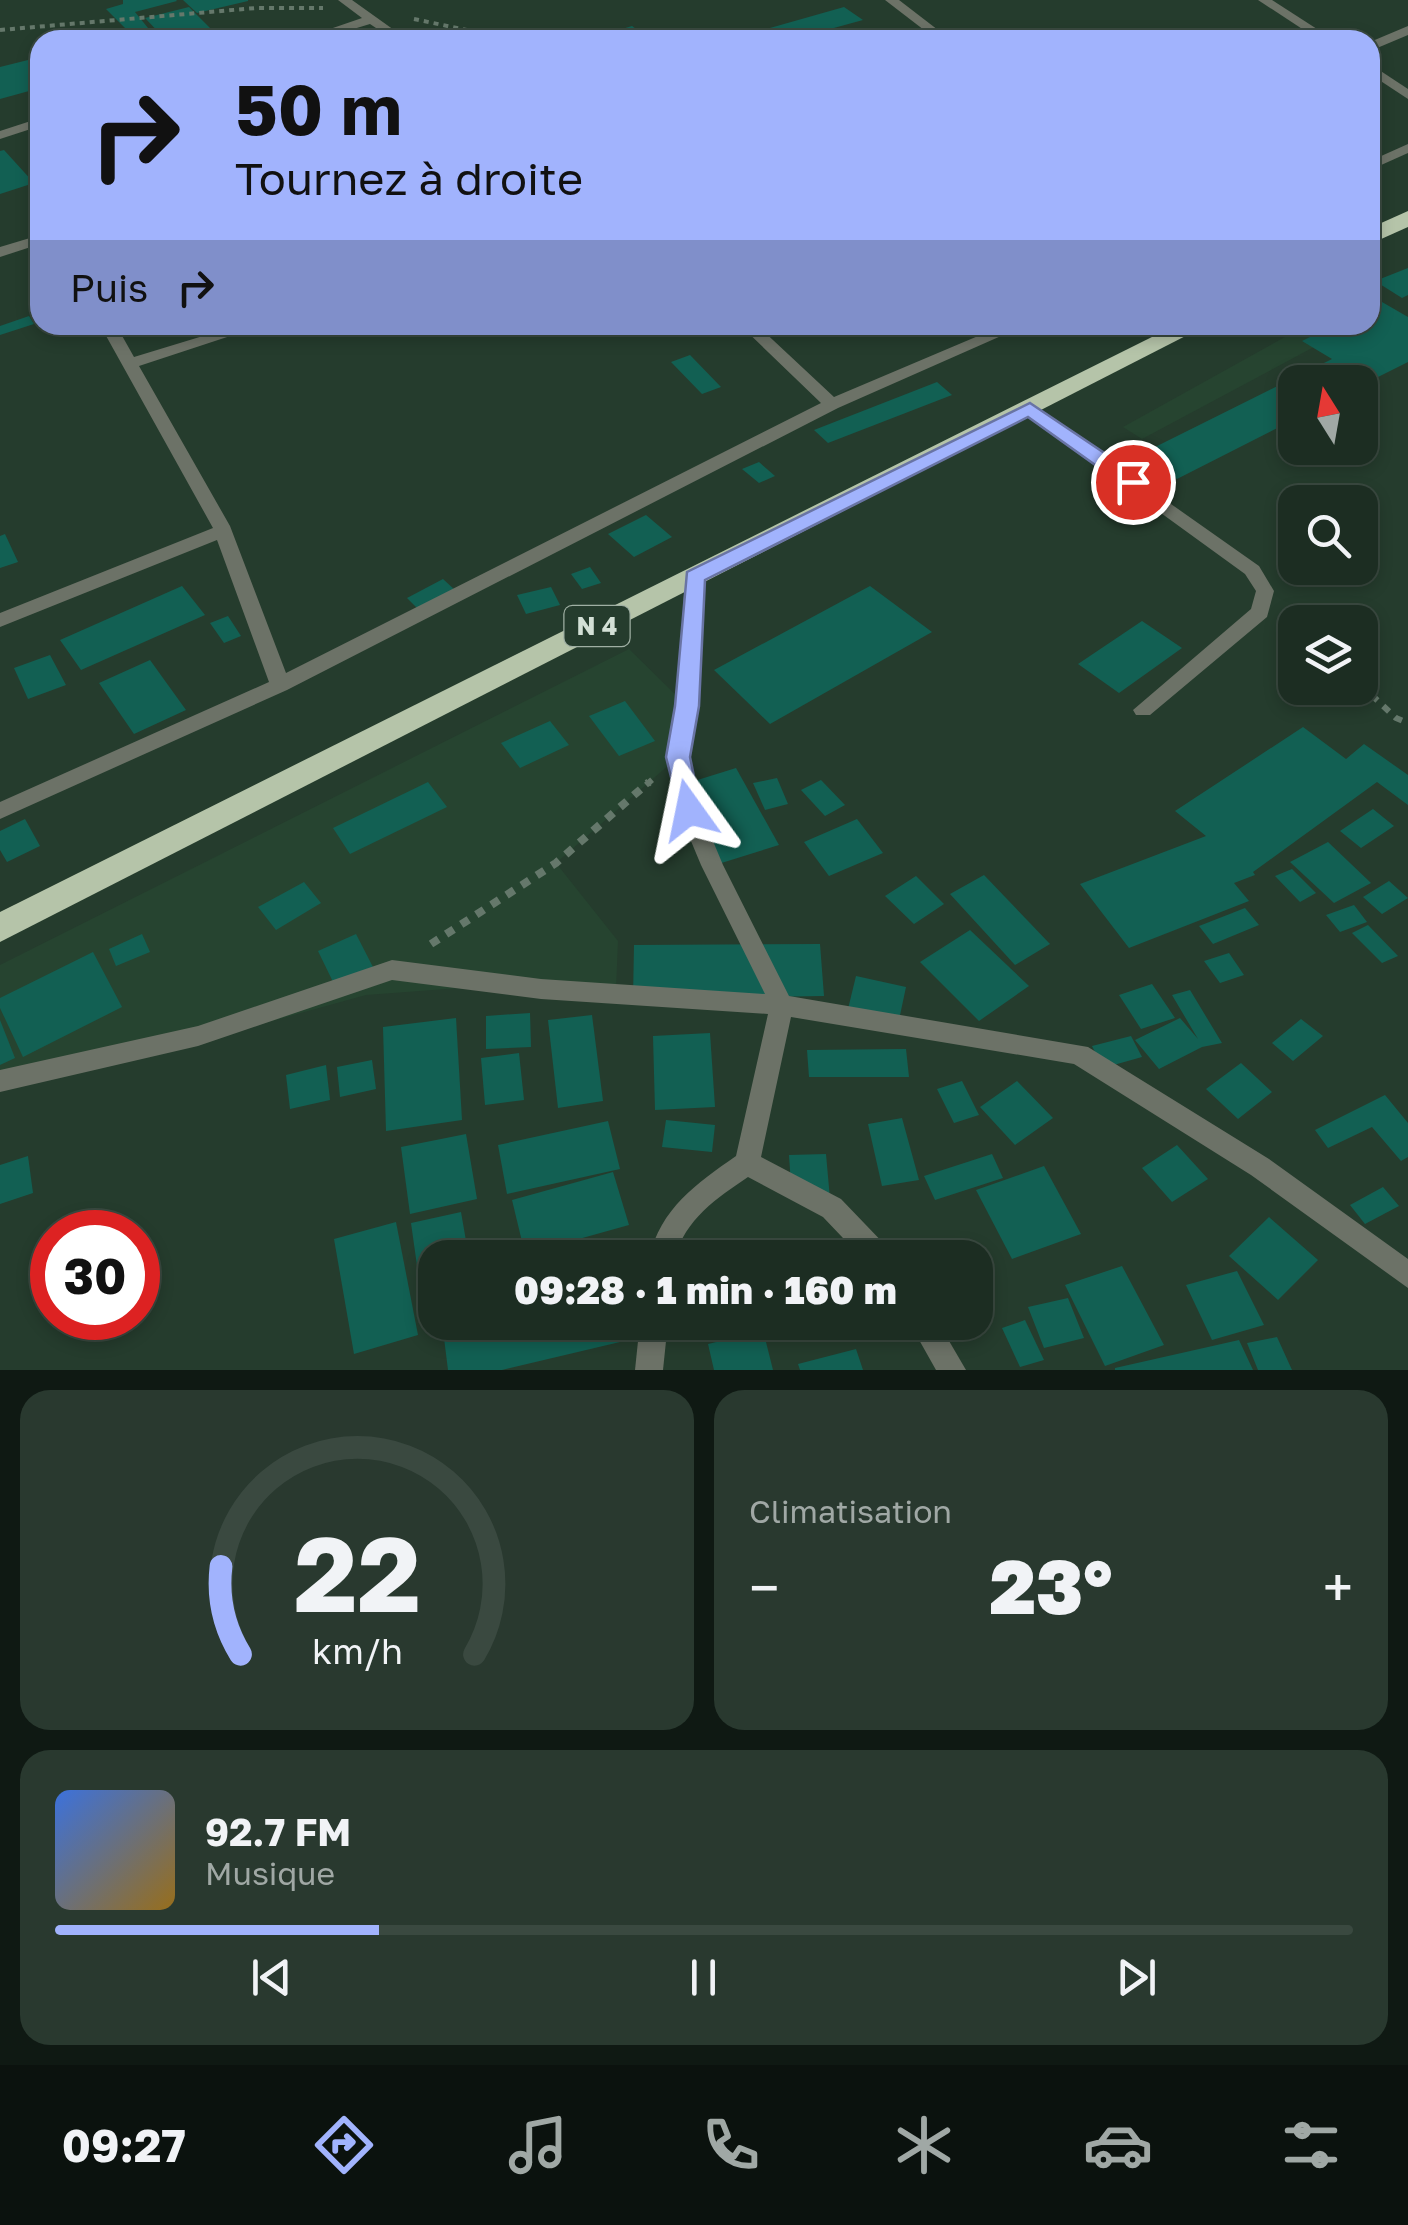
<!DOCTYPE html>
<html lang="fr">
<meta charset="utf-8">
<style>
:root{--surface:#1c2d22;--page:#29392f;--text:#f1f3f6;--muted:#a0a8a5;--line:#3a4940;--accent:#a1b3fd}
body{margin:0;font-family:"Golos Text",sans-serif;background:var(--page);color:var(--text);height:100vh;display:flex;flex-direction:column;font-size:38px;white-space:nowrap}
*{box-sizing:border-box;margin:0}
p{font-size:32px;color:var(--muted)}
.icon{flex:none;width:55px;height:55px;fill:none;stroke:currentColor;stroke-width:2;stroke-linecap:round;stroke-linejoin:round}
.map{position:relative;height:1370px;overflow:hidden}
.sheet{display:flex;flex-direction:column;gap:20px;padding:20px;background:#0f1913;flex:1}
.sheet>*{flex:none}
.guide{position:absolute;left:30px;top:30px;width:1350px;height:305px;border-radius:30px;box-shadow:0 5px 15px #0003,0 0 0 2px var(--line);background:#a1b3fd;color:#111;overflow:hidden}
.needle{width:65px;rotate:349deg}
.fabs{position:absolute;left:1278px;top:365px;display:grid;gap:20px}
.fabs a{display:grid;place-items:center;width:100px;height:100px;border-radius:20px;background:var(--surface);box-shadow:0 5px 15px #0003,0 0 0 2px var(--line);font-size:50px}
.speed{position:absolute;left:30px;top:1210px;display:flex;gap:20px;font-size:50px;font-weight:700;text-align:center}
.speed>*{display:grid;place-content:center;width:130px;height:130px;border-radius:50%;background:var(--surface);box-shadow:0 5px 15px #0003,0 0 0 2px var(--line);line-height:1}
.speed .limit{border:15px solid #d22;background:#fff;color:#111}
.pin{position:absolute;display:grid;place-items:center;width:85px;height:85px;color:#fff;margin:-42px;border:5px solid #fff;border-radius:50%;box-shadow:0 2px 10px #0007}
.me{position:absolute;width:110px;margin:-55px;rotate:348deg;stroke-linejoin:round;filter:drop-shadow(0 0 8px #0008)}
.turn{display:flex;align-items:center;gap:35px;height:210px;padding:0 40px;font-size:45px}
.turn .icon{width:130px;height:130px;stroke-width:2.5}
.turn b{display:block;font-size:70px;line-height:85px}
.then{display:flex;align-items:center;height:95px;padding:0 40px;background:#0003;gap:20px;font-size:38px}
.big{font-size:75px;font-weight:800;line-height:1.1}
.sheet .widget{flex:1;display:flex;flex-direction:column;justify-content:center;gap:15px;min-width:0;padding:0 35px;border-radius:30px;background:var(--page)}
.sheet .dial{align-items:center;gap:0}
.dial svg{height:260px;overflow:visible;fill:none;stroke:var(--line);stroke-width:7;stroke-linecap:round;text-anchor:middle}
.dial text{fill:var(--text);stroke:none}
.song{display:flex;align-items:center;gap:30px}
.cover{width:120px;height:120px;border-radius:15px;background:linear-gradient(135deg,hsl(220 70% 55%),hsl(40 70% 35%))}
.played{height:10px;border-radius:5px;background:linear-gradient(90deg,var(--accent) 25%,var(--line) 25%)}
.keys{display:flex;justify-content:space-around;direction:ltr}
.heat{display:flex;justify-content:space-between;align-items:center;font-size:55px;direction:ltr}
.sheet .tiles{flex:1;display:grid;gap:20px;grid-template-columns:1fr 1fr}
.widget:last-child{grid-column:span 2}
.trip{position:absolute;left:418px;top:1240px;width:575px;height:100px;border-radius:30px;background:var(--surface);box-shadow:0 5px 15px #0003,0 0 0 2px var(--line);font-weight:800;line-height:100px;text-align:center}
.tabs{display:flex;height:160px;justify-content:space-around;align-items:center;background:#0b120e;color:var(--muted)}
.tabs .icon{width:70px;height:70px}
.tabs .selected{color:var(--accent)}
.tabs b{font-size:45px;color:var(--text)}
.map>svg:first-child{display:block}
.built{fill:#264430}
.building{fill:#126053}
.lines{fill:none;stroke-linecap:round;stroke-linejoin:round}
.path-far2{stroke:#65786b;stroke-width:4;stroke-dasharray:5 5;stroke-linecap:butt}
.path-far1{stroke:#65786b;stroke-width:6;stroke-dasharray:8 8;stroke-linecap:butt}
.path{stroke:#65786b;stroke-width:8;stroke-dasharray:9 9;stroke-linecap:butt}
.lane{fill:#6c7267;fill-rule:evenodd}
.street{fill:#6c7267;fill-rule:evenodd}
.highway{fill:#b5c4a9;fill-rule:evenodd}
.route{fill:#a1b3fd;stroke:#6974a4;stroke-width:2.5}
.labels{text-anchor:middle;stroke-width:10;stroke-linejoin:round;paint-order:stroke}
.shield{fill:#253c2d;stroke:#9fafa3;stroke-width:2.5}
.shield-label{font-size:25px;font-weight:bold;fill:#d3e0d6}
</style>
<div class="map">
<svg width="1408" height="1370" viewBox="0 0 1408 1370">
<rect width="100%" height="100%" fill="#253c2d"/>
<g class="built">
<polygon points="1301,328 1325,341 1142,439 1123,427"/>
<polygon points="629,649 687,706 678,757 556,863 618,941 616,990 539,982 366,995 178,1047 0,1084 0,965"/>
</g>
<g class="building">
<polygon points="123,0 176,0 177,1 135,12 148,28 130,33 106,9 123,4"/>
<polygon points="183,0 248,0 248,1 197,13"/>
<polygon points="189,7 222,40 166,40 145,18"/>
<polygon points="844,7 863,20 790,40 752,40 745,35"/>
<polygon points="632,26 644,35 618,40 609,33"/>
<polygon points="40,57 40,88 0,99 0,67"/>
<polygon points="4,150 34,183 0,194 0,151"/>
<polygon points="1408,268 1408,295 1402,298 1375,281"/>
<polygon points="1382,302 1408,317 1408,362 1360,386 1360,382 1295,382 1295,419 1177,479 1141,454 1332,359 1302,341 1334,325 1370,325 1370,308"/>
<polygon points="29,316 34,324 0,335 0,326"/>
<polygon points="690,355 721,387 702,394 671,362"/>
<polygon points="937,382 952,395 828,443 814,430"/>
<polygon points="759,462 775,476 759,483 742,469"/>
<polygon points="646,515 672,537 634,557 608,534"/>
<polygon points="5,534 18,562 0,568 0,536"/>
<polygon points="590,567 601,583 582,589 571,574"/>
<polygon points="443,579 456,591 420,611 407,598"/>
<polygon points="182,586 205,615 81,670 60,640"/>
<polygon points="870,586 932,632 770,724 714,670"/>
<polygon points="551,587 560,605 526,614 517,595"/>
<polygon points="228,616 241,636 224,643 210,623"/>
<polygon points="1142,621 1182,648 1119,693 1078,664"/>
<polygon points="50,655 66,685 28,699 14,668"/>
<polygon points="150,660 186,710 134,734 99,683"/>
<polygon points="625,701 655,741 619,756 589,716"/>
<polygon points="550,721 569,745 520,768 501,743"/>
<polygon points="1303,727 1346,759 1364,744 1408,775 1408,805 1377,782 1253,872 1255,875 1234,883 1249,901 1129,948 1080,884 1206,836 1175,811"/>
<polygon points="736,768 779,845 715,865 675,787"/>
<polygon points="777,778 788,804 765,810 753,783"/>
<polygon points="821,780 845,805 825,816 801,790"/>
<polygon points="428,782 447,807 350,854 333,828"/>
<polygon points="1373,809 1394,826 1361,848 1340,831"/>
<polygon points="25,819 40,846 7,862 0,850 0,831"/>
<polygon points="857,819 883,853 829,876 804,842"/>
<polygon points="1328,842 1371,883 1334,903 1290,862"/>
<polygon points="1292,869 1316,893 1300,902 1275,876"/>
<polygon points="984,875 1050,944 1015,965 950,894"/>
<polygon points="916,876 944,904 914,924 885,896"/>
<polygon points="1389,881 1408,898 1382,914 1363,897"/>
<polygon points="304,882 321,903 276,930 258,907"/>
<polygon points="1354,905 1367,922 1340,932 1326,915"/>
<polygon points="1245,908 1259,925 1213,944 1199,926"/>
<polygon points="1368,925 1398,956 1382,963 1352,933"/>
<polygon points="970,930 1029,986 979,1021 920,962"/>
<polygon points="142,934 150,952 116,966 109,949"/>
<polygon points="356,934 375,971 336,988 318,951"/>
<polygon points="820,944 824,996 633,999 634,945"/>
<polygon points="93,952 122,1007 23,1057 0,1008 0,998"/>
<polygon points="1229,953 1244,975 1220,983 1204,961"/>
<polygon points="856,976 906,987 899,1020 848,1009"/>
<polygon points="1152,984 1175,1018 1141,1029 1119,995"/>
<polygon points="1190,990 1222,1043 1202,1047 1159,1069 1135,1040 1180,1018 1198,1039 1172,995"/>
<polygon points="530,1013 531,1047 486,1049 486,1016"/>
<polygon points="592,1015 603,1101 558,1108 548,1020"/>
<polygon points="456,1018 462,1120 386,1131 383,1027"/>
<polygon points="1301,1019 1323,1036 1293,1061 1272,1043"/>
<polygon points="0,1020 15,1058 0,1065"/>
<polygon points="710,1033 715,1107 655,1110 653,1036"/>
<polygon points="1131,1036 1142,1057 1103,1068 1092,1046"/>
<polygon points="906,1049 909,1077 809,1077 807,1050"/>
<polygon points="519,1053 524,1100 485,1105 481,1058"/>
<polygon points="372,1060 376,1089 340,1097 337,1067"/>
<polygon points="1241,1063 1272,1092 1238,1119 1206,1089"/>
<polygon points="326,1065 330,1100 290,1109 286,1075"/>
<polygon points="962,1081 979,1115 954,1123 937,1089"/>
<polygon points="1017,1081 1053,1118 1015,1145 980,1107"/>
<polygon points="1385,1095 1408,1123 1408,1157 1401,1161 1372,1127 1328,1148 1315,1130"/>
<polygon points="902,1118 919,1180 882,1186 868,1124"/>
<polygon points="666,1120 715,1125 712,1152 662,1147"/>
<polygon points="608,1121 620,1169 507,1194 498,1145"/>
<polygon points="466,1134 477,1199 410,1214 401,1147"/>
<polygon points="1177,1145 1208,1179 1172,1202 1142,1168"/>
<polygon points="826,1154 830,1199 792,1200 789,1155"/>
<polygon points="992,1154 1003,1178 935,1200 924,1176"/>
<polygon points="28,1156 33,1193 0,1204 0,1165"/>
<polygon points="1044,1166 1081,1234 1012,1259 976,1190"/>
<polygon points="613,1172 629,1225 525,1254 512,1200"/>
<polygon points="1383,1187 1399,1206 1365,1224 1350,1205"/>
<polygon points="461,1212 469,1258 435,1258 435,1277 419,1280 411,1223"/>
<polygon points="1269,1217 1318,1260 1278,1300 1229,1256"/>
<polygon points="396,1222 418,1335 354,1354 334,1239"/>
<polygon points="1122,1266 1164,1345 1105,1366 1065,1285"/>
<polygon points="1237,1271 1264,1325 1212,1340 1186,1285"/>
<polygon points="1068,1298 1084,1338 1044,1348 1028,1307"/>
<polygon points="1025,1320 1044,1360 1020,1367 1002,1328"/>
<polygon points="442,1322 616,1322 620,1342 502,1370 448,1370"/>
<polygon points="729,1322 761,1322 773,1370 714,1370 708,1344 733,1338"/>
<polygon points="1277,1337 1292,1370 1258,1370 1247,1343"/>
<polygon points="1239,1340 1253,1370 1115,1370 1115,1368"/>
<polygon points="856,1349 863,1370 800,1370 798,1364"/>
</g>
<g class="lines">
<g class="path-far2">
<polyline points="414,19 514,40"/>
<polyline points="0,30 256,8 323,8"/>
</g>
<g class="path-far1">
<polyline points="1289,609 1302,622"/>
<polyline points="1360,684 1396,718 1408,723"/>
<polyline points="646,785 653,779"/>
</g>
<polyline class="path" points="431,944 556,863 649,782"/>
<polygon class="lane" points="1029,404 1259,566 1274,591 1267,617 1150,715 1136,715 1133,710 1251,609 1256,591 1245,574 1023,413 1023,405"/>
<g class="street">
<polygon points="338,0 352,0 408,40 394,40 370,24 317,40 298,40 362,18"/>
<polygon points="885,0 899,0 951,40 937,40"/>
<polygon points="1258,0 1272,0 1334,40 1319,40"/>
<polygon points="1408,26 1408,35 1370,51 1370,42"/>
<polygon points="1370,64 1408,89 1408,99 1370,74"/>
<polygon points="40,118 40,126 0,139 0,131"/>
<polygon points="1408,144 1408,153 1370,170 1370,161"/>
<polygon points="40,235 40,244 0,257 0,247"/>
<polygon points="100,325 116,325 134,357 239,325 264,325 139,366 230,526 286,673 821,403 740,325 757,325 834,397 1004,325 1026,325 838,408 287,690 0,819 0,802 269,682 217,540 0,627 0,613 213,528"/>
<path d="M694,571L703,577L697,706L688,757L700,810L723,865L789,996L1088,1047L1269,1159L1408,1259V1288L1251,1175L1074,1064L791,1017L761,1157L841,1199L889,1249L893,1258H862L823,1217L748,1177C717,1198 685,1219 675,1258H649C661,1208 696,1184 736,1156L768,1014L541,999L392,980L198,1046L0,1092V1070L198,1026L392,960L541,979L765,994L701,865L678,810L668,757L677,706L685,577Z"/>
<polygon points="640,1322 668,1322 663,1370 635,1370"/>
<polygon points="909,1322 938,1322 966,1370 936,1370"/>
</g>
<g class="highway">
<polygon points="1408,211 1408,227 1370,244 1370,228"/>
<polygon points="1176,325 1207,325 0,942 0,912"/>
</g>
</g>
<polygon class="route" points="1030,403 1140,477 1140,487 1126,487 1028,417 705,580 699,706 690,757 701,810 698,817 681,817 666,757 675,706 687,572"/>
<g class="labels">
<rect class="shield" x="564.5" y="606" width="65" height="40" rx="8"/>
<g class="shield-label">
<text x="597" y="635">N 4</text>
</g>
</g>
</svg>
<div class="fabs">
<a><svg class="needle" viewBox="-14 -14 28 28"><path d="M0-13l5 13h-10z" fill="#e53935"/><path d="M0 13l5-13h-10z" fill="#a0a8a5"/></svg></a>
<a><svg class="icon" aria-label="search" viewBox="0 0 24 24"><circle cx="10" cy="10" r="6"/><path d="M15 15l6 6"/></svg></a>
<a><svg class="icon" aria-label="layers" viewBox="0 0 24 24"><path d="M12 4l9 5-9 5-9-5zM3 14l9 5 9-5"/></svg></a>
</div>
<div class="speed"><div class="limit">30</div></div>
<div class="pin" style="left:1133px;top:482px;background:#d93025"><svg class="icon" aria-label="arrive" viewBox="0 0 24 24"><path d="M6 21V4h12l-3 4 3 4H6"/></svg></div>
<svg class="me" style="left:689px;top:810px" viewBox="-20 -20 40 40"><path d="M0-17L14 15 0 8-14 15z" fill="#a1b3fd" stroke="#fff" stroke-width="4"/></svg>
<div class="trip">09:28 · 1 min · 160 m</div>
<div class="guide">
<div class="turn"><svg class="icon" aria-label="right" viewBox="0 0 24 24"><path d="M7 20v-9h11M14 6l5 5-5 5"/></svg><div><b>50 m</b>Tournez à droite</div></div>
<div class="then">Puis<svg class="icon" aria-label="right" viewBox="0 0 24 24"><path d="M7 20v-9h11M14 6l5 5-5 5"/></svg></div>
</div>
</div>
<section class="sheet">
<div class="tiles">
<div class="widget dial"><svg viewBox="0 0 100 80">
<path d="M14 69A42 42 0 1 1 86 69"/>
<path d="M14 69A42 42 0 0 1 8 42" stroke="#a1b3fd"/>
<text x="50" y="56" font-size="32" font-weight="700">22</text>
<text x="50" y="72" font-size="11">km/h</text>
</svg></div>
<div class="widget"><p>Climatisation</p>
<div class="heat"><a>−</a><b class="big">23°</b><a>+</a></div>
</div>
<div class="widget">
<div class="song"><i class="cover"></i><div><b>92.7 FM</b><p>Musique</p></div></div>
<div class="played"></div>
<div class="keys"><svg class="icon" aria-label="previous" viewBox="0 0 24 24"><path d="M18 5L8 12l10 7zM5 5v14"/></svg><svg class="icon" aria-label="pause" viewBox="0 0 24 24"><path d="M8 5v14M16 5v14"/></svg><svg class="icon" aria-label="next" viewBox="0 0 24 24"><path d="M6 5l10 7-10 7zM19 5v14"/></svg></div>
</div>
</div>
</section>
<nav class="tabs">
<b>09:27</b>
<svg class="icon selected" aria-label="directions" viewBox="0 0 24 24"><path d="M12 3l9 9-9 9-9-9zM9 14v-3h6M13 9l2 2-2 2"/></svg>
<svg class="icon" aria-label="music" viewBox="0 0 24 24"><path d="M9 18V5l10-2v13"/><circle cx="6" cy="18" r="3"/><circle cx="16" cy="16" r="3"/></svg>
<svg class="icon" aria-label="phone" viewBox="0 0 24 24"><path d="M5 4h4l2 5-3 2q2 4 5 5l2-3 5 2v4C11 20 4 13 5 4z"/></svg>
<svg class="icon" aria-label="climate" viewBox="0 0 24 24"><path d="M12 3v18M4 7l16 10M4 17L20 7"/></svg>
<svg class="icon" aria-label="car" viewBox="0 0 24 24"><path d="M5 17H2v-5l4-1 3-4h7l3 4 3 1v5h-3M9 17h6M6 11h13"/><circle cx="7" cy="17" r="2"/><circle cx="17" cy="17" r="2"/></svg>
<svg class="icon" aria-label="filters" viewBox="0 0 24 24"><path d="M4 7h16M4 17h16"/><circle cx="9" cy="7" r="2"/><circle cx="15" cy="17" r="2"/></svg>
</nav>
